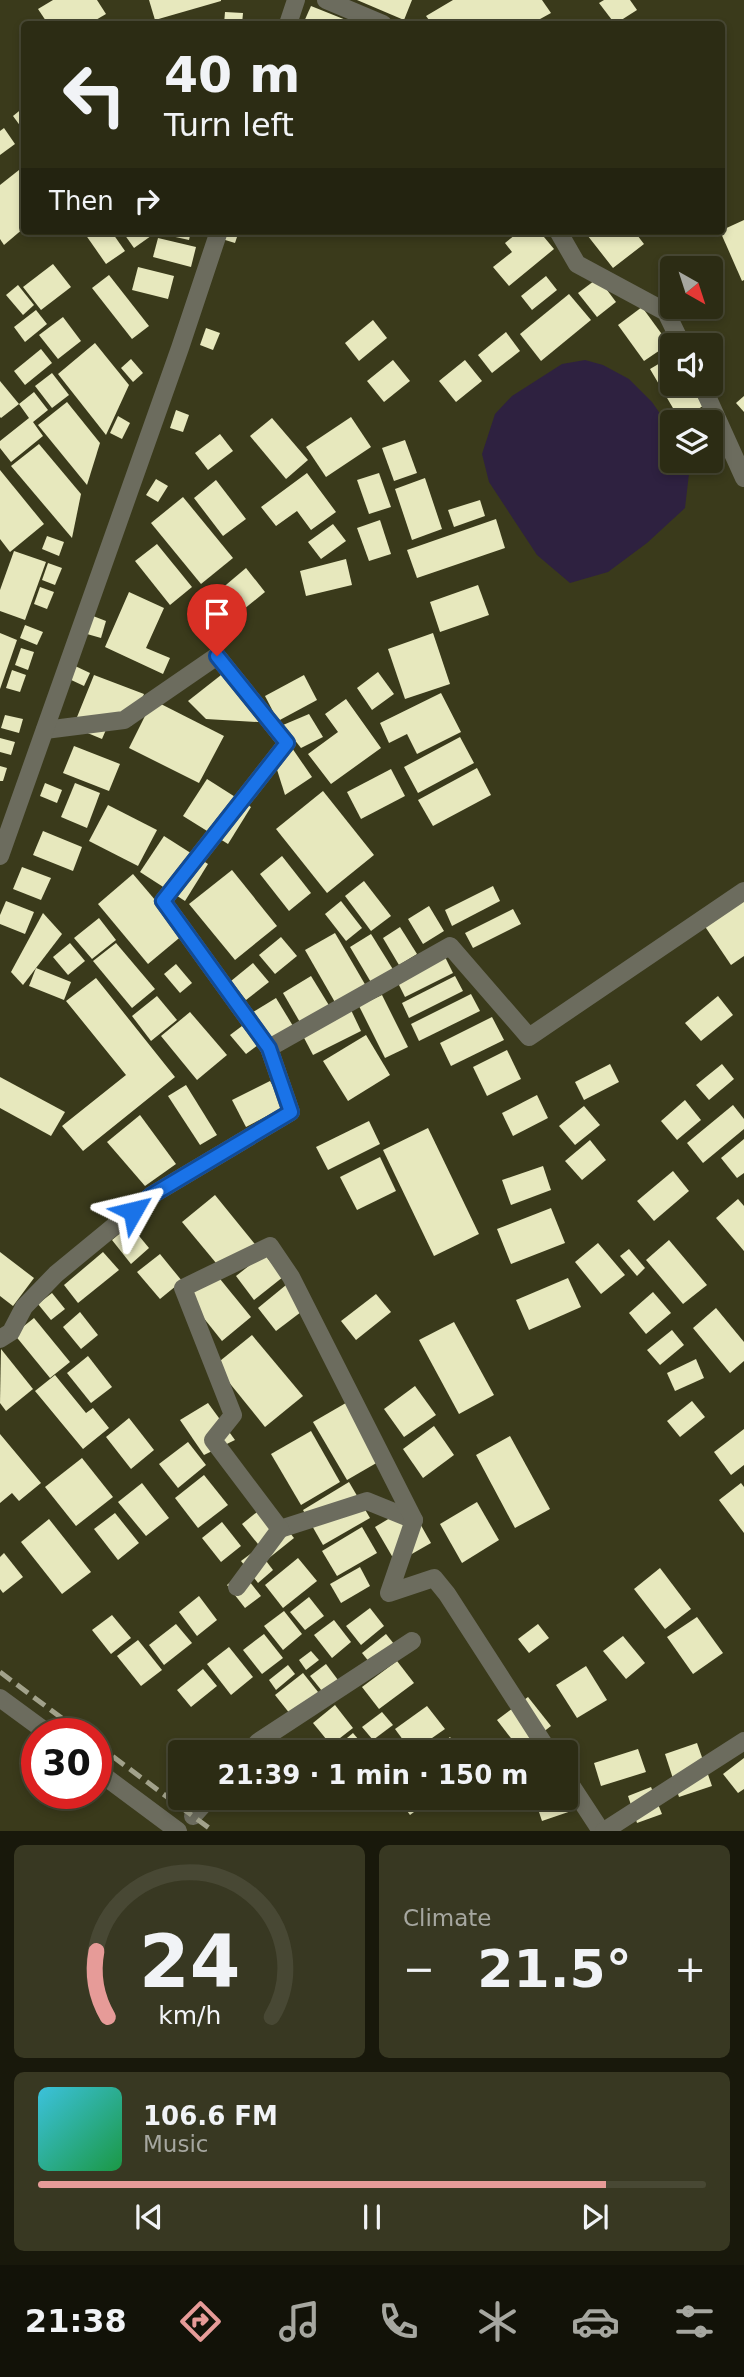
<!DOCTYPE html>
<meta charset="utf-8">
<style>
:root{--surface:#2c2c14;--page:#383822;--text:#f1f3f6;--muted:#a6a7a0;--line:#484834;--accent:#e69b98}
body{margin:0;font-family:"DejaVu Sans",sans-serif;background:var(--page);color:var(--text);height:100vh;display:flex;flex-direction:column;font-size:26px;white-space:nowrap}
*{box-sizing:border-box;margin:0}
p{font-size:23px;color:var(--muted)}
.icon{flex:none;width:38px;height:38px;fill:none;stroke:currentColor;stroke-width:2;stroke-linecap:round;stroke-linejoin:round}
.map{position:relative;height:1831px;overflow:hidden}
.details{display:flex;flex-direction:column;gap:14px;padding:14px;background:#18180b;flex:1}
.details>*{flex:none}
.hud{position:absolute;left:21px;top:21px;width:704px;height:214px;border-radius:7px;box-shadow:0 4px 10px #0003,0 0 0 2px var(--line);background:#2c2c14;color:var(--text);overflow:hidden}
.needle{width:46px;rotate:141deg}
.buttons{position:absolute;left:660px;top:256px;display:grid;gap:14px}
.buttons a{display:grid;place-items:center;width:63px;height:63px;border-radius:7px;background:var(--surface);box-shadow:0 4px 10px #0003,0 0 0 2px var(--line);font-size:35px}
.speed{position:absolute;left:21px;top:1718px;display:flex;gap:14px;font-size:35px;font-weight:700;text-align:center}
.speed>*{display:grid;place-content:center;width:91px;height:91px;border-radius:50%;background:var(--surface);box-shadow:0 4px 10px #0003,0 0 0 2px var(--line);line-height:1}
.speed .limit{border:10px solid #d22;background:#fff;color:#111}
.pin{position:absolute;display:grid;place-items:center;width:60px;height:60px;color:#fff;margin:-72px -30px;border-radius:50% 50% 50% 0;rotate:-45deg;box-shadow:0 0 7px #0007}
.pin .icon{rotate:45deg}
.me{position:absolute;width:77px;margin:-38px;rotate:53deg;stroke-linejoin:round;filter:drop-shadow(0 0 5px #0008)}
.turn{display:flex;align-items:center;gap:24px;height:147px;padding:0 28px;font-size:32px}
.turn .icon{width:91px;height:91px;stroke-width:2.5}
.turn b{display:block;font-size:49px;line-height:60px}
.then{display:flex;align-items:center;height:66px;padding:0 28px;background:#0003;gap:14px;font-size:26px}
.big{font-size:52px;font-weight:600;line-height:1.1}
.details .tile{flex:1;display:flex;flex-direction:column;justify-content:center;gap:10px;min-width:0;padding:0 24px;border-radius:10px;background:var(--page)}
.details .dial{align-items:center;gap:0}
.dial svg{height:182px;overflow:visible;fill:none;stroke:var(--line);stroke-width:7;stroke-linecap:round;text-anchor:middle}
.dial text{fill:var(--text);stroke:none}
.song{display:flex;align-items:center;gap:21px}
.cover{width:84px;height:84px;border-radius:10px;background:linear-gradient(135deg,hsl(190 70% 55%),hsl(140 70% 35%))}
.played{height:7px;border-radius:4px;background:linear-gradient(90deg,var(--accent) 85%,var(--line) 85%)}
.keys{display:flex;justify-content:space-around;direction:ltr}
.heat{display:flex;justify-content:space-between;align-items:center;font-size:38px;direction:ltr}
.details .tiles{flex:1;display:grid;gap:14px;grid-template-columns:1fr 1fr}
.tile:last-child{grid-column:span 2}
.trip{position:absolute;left:168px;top:1740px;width:410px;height:70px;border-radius:7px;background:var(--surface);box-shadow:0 4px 10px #0003,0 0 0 2px var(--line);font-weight:600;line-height:70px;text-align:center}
.tab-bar{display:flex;height:112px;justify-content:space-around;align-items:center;background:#121208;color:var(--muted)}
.tab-bar .icon{width:49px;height:49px}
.tab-bar .on{color:var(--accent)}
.tab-bar b{font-size:32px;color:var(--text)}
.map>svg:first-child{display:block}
.water{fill:#2e2140}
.building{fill:#e7e8bd}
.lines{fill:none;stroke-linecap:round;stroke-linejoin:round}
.minor{stroke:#6c6c5e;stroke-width:18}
.rail{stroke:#a2a28b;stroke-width:5;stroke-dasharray:14 7;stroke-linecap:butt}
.route-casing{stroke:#114b97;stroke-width:18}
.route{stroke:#1a73e8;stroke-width:12}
</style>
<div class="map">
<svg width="744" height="1831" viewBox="0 0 744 1831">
<rect width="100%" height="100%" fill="#3a3a1b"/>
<polygon class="water" points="585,360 603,365 629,379 652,402 672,431 672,460 687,460 690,465 685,508 647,543 608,572 570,583 537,555 489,482 482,454 495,414 512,396 562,364"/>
<g class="building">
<polygon points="53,0 97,0 106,14 89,24 48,24 38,9"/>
<polygon points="149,0 221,0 221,1 155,20"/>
<polygon points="357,0 412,0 404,20"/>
<polygon points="453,0 542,0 551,13 531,24 432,24 426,16"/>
<polygon points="604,0 630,0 637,10 615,24 599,3"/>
<polygon points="311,6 356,24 303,24"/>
<polygon points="225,12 243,13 242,24 224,24"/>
<rect x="191" y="22" width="26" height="2"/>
<polygon points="24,107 24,131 13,116"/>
<polygon points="4,128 15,144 0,155 0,131"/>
<polygon points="19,170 24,177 24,228 4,245 0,239 0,185"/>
<polygon points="744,220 744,280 742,281 720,231"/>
<polygon points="83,231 111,231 125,251 106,264"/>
<polygon points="122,231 158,231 134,248"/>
<polygon points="172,231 191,231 189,240 171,236"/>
<polygon points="224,231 239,231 235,243 222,239"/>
<polygon points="520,231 539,231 554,249 509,286 493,267 512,252 505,243"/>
<polygon points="584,231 610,231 612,234 615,231 634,231 644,244 613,268"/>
<polygon points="158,238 196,247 191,267 153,257"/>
<polygon points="53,264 71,287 41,310 23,287"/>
<polygon points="138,267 174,276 168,299 132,290"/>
<polygon points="109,275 149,326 132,339 92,288"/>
<polygon points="546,276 557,290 532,310 521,296"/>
<polygon points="598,278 616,302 597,317 578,293"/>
<polygon points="18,285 34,305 23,315 6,295"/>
<polygon points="569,294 591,320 541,361 520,334"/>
<polygon points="642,307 669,344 644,361 618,325"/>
<polygon points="36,310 47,324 25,342 14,327"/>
<polygon points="63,317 81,341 58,359 39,335"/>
<polygon points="373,320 387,338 359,361 345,343"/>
<polygon points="206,328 220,333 213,350 200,345"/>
<polygon points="506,332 520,351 492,373 478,355"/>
<polygon points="95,343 129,385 106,435 58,374"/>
<polygon points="41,349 52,363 25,385 14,371"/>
<polygon points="672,356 672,383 692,383 694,387 692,388 703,406 680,420 650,369"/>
<polygon points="131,359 143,373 133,382 121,368"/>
<polygon points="393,360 410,381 384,402 367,381"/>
<polygon points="465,360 482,381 456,402 439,381"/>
<polygon points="52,373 69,395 52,408 35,386"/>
<polygon points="0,381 19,404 1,418 0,417"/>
<polygon points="34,392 48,410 33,422 43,436 11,462 0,448 0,441 29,418 19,404"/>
<polygon points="744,396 744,412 736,403"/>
<polygon points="67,402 100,443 87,485 38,425"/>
<polygon points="176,410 189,415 183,432 170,428"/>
<polygon points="118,416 130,423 122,439 110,433"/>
<polygon points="351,417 371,447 326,477 306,447"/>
<polygon points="272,418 308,460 286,479 250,436"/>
<polygon points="220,434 233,451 208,470 195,453"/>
<polygon points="405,440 417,473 394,481 382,448"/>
<polygon points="39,444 81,494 72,538 11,466"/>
<polygon points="0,470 44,524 10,552 0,539"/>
<polygon points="307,473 336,512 311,530 297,511 276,526 261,507"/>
<polygon points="379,473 391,507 369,514 357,480"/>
<polygon points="425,478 442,529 412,540 395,489"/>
<polygon points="156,479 168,486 158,502 146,495"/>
<polygon points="216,480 246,519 223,536 194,498"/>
<polygon points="183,497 233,558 201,584 151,523"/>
<polygon points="480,500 485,516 454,527 448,510"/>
<polygon points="496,519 505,548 417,578 407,550"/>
<polygon points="380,520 391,554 369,561 357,528"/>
<polygon points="333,524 346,541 321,559 308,542"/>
<polygon points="47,536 64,542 59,556 42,549"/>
<polygon points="157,544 192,587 170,605 135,561"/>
<polygon points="14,551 46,562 25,620 0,611 0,590"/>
<polygon points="346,559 352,585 306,596 300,571"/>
<polygon points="48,563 62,568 55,585 42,580"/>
<polygon points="246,568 265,592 233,618 214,595"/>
<polygon points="478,585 489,615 440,632 430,602"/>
<polygon points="40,587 54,592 47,609 34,604"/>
<polygon points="129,592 164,608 146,648 170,658 163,674 105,647"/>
<polygon points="93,616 106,621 101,638 87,634"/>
<polygon points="25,625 43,632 37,645 20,638"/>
<polygon points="0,633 17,640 0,689"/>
<polygon points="433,633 450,684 405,699 388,649"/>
<polygon points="21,648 34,652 28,670 15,665"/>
<polygon points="73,665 90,673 84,686 67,678"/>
<polygon points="230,668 274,723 206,719 188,701"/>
<polygon points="12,670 26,675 20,692 6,688"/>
<polygon points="378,672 394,694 372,710 357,688"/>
<polygon points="94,675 144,694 131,726 111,718 102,739 73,727"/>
<polygon points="304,675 317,700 278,721 265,696"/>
<polygon points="441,693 461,732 417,754 407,734 389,743 380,723"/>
<polygon points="346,699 381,748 331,784 308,754 338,732 325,714"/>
<polygon points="153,700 224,736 199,783 129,748"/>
<polygon points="309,714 323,737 301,748 283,725"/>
<polygon points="5,715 23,719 19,733 1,728"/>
<polygon points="460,737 474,763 418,793 404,767"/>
<polygon points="0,738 15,742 11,755 0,752"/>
<polygon points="74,746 120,764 109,791 63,773"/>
<polygon points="292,748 312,777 285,795 273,757"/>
<polygon points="0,766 7,768 3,781 0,781"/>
<polygon points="477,768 491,795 433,826 418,800"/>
<polygon points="391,769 405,796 361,819 347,792"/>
<polygon points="207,779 251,807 228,844 183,816"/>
<polygon points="45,783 62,790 57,803 40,796"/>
<polygon points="75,783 100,793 87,828 61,817"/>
<polygon points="323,791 374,855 327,893 276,829"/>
<polygon points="108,805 157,830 138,866 89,841"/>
<polygon points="43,831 82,847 73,871 33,855"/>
<polygon points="164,836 208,864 185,901 140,872"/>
<polygon points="282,856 311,893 289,911 260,874"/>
<polygon points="22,867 51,878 41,900 13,889"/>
<polygon points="232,870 277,926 235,960 189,904"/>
<polygon points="133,874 184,934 148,964 98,904"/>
<polygon points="364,881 391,916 371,931 345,896"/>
<polygon points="493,886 500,901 452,926 445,910"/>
<polygon points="744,896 744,956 731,965 704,925"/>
<polygon points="6,901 34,912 25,934 0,924 0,915"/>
<polygon points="341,901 362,928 346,941 325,914"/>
<polygon points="429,906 444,931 423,944 408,919"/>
<polygon points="513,909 521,924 473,948 465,933"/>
<polygon points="43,913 62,934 23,985 11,972"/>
<polygon points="99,918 116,940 92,959 74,938"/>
<polygon points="400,927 417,954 399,965 383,938"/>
<polygon points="335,933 366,986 336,1004 305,950"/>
<polygon points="371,934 394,971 372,984 350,947"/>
<polygon points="281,937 297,956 275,974 259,955"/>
<polygon points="70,943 85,961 68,975 53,957"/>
<polygon points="116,943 155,989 132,1008 93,961"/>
<polygon points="445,957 453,973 405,997 397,981"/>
<polygon points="253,963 269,982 246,1000 231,981"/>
<polygon points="176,964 192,983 180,993 164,974"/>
<polygon points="36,968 71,982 64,1000 29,986"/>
<polygon points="311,976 330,1007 301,1024 283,993"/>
<polygon points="455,976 463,991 409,1018 402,1003"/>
<polygon points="96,978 175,1077 83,1151 62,1126 126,1075 66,1001"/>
<polygon points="471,994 480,1011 419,1041 411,1024"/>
<polygon points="382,995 408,1047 385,1058 359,1006"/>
<polygon points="157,996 177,1020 151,1041 132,1016"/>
<polygon points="718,996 733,1015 701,1041 685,1023"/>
<polygon points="276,998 293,1026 266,1042 250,1014"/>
<polygon points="351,1010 361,1031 313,1055 302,1034"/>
<polygon points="190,1012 227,1055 197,1080 161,1036"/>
<polygon points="492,1017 504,1040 451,1066 440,1043"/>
<polygon points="242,1026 258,1045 246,1054 230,1035"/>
<polygon points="366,1035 390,1075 348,1101 323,1061"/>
<polygon points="507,1050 521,1079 487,1096 473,1067"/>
<polygon points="610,1064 619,1082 584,1100 575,1082"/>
<polygon points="722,1064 734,1079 709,1100 696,1085"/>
<polygon points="0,1077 65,1112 51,1136 0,1108"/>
<polygon points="270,1081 284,1107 246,1127 232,1100"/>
<polygon points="186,1085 217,1135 200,1145 168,1096"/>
<polygon points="537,1095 548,1118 513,1136 502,1113"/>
<polygon points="685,1100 701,1120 677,1140 661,1121"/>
<polygon points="733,1105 744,1119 744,1129 703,1163 687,1143"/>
<polygon points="584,1106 600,1125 575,1145 559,1126"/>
<polygon points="140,1115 176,1164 145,1186 107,1142"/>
<polygon points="369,1121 380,1144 328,1170 316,1147"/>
<polygon points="428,1128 479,1234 434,1256 383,1150"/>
<polygon points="744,1139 744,1173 737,1178 721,1158"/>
<polygon points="590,1140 606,1160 582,1180 565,1161"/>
<polygon points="380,1157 396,1191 357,1210 340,1177"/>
<polygon points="543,1166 551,1190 511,1205 502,1180"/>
<polygon points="673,1171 689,1191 654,1221 637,1201"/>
<polygon points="215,1195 258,1248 226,1275 182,1222"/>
<polygon points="738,1199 744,1206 744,1251 716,1218"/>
<polygon points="551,1208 565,1243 511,1264 497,1229"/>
<polygon points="130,1225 149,1248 131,1264 112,1240"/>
<polygon points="669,1240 707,1285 683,1304 646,1260"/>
<polygon points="598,1243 625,1275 601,1294 575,1262"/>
<polygon points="629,1249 645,1268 637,1276 620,1256"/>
<polygon points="0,1252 34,1278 13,1306 0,1296"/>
<polygon points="103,1252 119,1270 78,1303 64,1285"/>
<polygon points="160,1254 182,1281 160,1299 137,1272"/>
<polygon points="264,1254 283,1277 254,1300 236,1276"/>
<polygon points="216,1274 251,1317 222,1341 187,1297"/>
<polygon points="568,1278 581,1307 529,1330 516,1300"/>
<polygon points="286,1285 305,1309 276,1331 258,1308"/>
<polygon points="653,1292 671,1313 646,1334 629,1313"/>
<polygon points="52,1293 65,1309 51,1320 38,1304"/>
<polygon points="376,1294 391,1312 356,1340 341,1321"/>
<polygon points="716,1308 744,1342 744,1361 730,1373 693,1328"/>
<polygon points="80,1312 98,1335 81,1349 63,1327"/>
<polygon points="34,1318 70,1362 50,1378 14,1334"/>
<polygon points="454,1322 494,1395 459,1414 419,1340"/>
<polygon points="672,1330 684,1345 660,1365 647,1350"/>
<polygon points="252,1335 303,1396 265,1427 215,1365"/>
<polygon points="1,1349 33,1389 6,1411 0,1403"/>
<polygon points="88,1356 112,1387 91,1403 67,1373"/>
<polygon points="696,1359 704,1378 675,1391 667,1373"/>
<polygon points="55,1375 86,1413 93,1408 109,1428 83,1449 35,1391"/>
<polygon points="415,1386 436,1415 404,1437 384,1409"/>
<polygon points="351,1400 385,1458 347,1480 313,1422"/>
<polygon points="692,1401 705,1417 680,1437 667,1421"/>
<polygon points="208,1403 235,1440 204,1455 180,1420"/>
<polygon points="129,1418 154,1450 131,1469 106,1437"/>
<polygon points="434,1426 454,1455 423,1478 403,1449"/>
<polygon points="744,1429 744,1465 731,1475 714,1452"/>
<polygon points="311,1431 340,1482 301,1505 271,1454"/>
<polygon points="0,1434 41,1483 19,1501 12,1493 0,1503"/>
<polygon points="510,1436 550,1509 515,1528 476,1455"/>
<polygon points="188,1442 206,1465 178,1488 159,1464"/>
<polygon points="82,1458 113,1497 76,1526 45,1487"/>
<polygon points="204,1475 228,1505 198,1528 175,1498"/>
<polygon points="349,1482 370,1518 323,1545 303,1510"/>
<polygon points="142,1483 169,1518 146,1536 118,1502"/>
<polygon points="741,1483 744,1487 744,1533 719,1500"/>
<polygon points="477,1502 499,1540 462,1563 440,1524"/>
<polygon points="267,1504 294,1538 269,1558 242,1524"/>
<polygon points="410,1506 431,1543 396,1563 375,1527"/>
<polygon points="115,1513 139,1543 118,1560 94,1529"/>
<polygon points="49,1519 91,1572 62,1594 21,1542"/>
<polygon points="222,1522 241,1546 221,1562 202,1538"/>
<polygon points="362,1527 377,1553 337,1576 322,1551"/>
<polygon points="257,1549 273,1570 258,1583 241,1561"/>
<polygon points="4,1553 23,1577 3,1593 0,1589 0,1557"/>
<polygon points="298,1558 317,1581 283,1608 265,1585"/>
<polygon points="360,1567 370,1586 341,1603 330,1584"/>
<polygon points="660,1568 691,1609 665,1629 634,1589"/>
<polygon points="242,1572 261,1596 245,1608 227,1585"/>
<polygon points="199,1596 217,1620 197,1636 179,1612"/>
<polygon points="309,1597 324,1616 305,1630 290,1612"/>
<polygon points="370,1608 384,1626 361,1645 346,1626"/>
<polygon points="284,1611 302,1634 283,1650 264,1626"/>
<polygon points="112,1615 131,1638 111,1654 92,1630"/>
<polygon points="697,1617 723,1653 693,1674 667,1637"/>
<polygon points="334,1620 351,1642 332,1658 314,1635"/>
<polygon points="176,1624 192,1643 164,1665 149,1645"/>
<polygon points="538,1624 549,1638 529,1653 518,1639"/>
<polygon points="264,1634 283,1658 262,1674 243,1650"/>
<polygon points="386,1634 394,1644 370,1663 362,1653"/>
<polygon points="623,1636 645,1663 626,1679 603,1651"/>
<polygon points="138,1640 162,1670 141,1686 117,1656"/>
<polygon points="229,1647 253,1677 231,1695 207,1664"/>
<polygon points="311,1651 319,1660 306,1670 299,1660"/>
<polygon points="397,1661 414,1683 379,1709 362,1687"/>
<polygon points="326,1664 341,1684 326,1696 310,1676"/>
<polygon points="288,1665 295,1674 276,1690 269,1680"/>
<polygon points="586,1666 607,1700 577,1718 556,1685"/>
<polygon points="203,1669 217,1686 191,1707 177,1690"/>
<polygon points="303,1673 326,1702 298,1724 275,1695"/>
<polygon points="528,1697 551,1726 520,1750 497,1720"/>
<polygon points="335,1705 353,1728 331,1745 313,1723"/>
<polygon points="427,1706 445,1729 412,1752 395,1729"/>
<polygon points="382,1712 393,1725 373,1740 362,1727"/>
<polygon points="353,1733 369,1752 330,1752"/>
<polygon points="450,1737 461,1752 431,1752"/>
<polygon points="270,1741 278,1752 256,1752"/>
<polygon points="697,1743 712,1786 679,1797 665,1754"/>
<polygon points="638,1749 646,1772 601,1786 594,1763"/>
<polygon points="744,1758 744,1789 738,1793 723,1774"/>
<polygon points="565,1787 586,1806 542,1821 534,1797 565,1797"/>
<polygon points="651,1787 662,1814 637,1823 628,1796"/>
<polygon points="291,1797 313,1797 300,1808"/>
<polygon points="397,1797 434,1797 410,1815"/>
</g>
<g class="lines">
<g class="minor">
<polyline points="326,0 383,24"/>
<polyline points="288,24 296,0"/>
<polyline points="558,231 577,264 666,312 682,345"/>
<polyline points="701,383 744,478"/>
<polyline points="45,730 124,720 217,656 287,743 163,901 269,1048"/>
<polyline points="0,856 180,348 219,231"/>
<polyline points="0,1339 11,1332 24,1307 56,1274 152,1195 291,1112 269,1048 450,946 529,1037 744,891"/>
<polyline points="280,1529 367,1501 414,1520"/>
<polyline points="237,1587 280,1529 213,1440 233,1415 183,1288 270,1246 291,1277 414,1520 389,1593 434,1578 447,1594 549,1752"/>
<polyline points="0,1698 49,1734"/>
<polyline points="249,1752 258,1742 412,1641"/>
<polyline points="96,1770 178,1831"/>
<polyline points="565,1776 601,1831"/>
<polyline points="193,1816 210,1797"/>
<polyline points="604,1831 744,1741"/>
</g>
<g class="rail">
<polyline points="0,1672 83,1734"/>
<polyline points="96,1744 213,1831"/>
</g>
</g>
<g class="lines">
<defs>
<polyline id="route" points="133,1211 152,1195 291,1112 269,1048 163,901 287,743 217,656"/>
</defs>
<use href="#route" class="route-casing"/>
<use href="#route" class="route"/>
</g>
</svg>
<div class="buttons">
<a><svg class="needle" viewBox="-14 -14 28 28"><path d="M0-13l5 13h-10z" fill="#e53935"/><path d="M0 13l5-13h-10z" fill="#a6a7a0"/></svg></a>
<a><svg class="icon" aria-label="sound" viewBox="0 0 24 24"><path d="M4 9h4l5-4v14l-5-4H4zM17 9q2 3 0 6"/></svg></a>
<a><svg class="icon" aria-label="layers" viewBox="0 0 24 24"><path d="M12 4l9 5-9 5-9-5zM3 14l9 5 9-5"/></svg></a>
</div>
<div class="speed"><div class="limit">30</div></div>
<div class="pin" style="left:217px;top:656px;background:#d93025"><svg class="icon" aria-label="arrive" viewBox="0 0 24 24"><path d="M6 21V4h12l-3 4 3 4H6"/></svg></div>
<svg class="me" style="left:133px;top:1211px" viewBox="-20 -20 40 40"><path d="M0-17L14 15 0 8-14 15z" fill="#1a73e8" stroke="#fff" stroke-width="4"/></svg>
<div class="trip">21:39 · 1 min · 150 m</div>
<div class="hud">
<div class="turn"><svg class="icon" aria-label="left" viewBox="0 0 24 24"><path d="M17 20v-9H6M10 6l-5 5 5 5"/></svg><div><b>40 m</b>Turn left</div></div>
<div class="then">Then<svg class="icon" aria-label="right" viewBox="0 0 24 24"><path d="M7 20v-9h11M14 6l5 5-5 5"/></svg></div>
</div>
</div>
<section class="details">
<div class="tiles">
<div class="tile dial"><svg viewBox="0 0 100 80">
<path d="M14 69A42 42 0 1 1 86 69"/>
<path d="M14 69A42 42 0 0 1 9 40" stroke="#e69b98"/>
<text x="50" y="56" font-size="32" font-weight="700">24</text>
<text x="50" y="72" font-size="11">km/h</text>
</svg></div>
<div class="tile"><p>Climate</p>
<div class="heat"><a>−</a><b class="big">21.5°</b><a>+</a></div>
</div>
<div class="tile">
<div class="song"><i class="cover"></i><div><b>106.6 FM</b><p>Music</p></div></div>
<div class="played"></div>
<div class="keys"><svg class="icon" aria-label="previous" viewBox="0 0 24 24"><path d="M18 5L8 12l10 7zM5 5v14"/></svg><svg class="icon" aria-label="pause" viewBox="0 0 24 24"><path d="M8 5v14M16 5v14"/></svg><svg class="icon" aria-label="next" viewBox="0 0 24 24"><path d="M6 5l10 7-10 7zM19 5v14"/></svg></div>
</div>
</div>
</section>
<nav class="tab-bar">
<b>21:38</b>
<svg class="icon on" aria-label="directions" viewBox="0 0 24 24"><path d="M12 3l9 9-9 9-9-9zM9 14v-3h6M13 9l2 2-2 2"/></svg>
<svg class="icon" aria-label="music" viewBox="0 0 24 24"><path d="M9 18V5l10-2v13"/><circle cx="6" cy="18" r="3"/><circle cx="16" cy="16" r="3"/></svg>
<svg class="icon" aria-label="phone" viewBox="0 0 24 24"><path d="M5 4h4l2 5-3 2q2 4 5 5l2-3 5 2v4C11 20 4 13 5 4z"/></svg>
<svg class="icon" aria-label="climate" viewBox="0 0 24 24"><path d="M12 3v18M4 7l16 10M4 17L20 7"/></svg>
<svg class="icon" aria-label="car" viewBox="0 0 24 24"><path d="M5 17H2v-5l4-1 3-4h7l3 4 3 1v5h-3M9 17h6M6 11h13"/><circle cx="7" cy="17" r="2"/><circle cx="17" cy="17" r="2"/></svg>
<svg class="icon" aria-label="filters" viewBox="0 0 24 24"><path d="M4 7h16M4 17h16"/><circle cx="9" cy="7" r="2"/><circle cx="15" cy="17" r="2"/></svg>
</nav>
